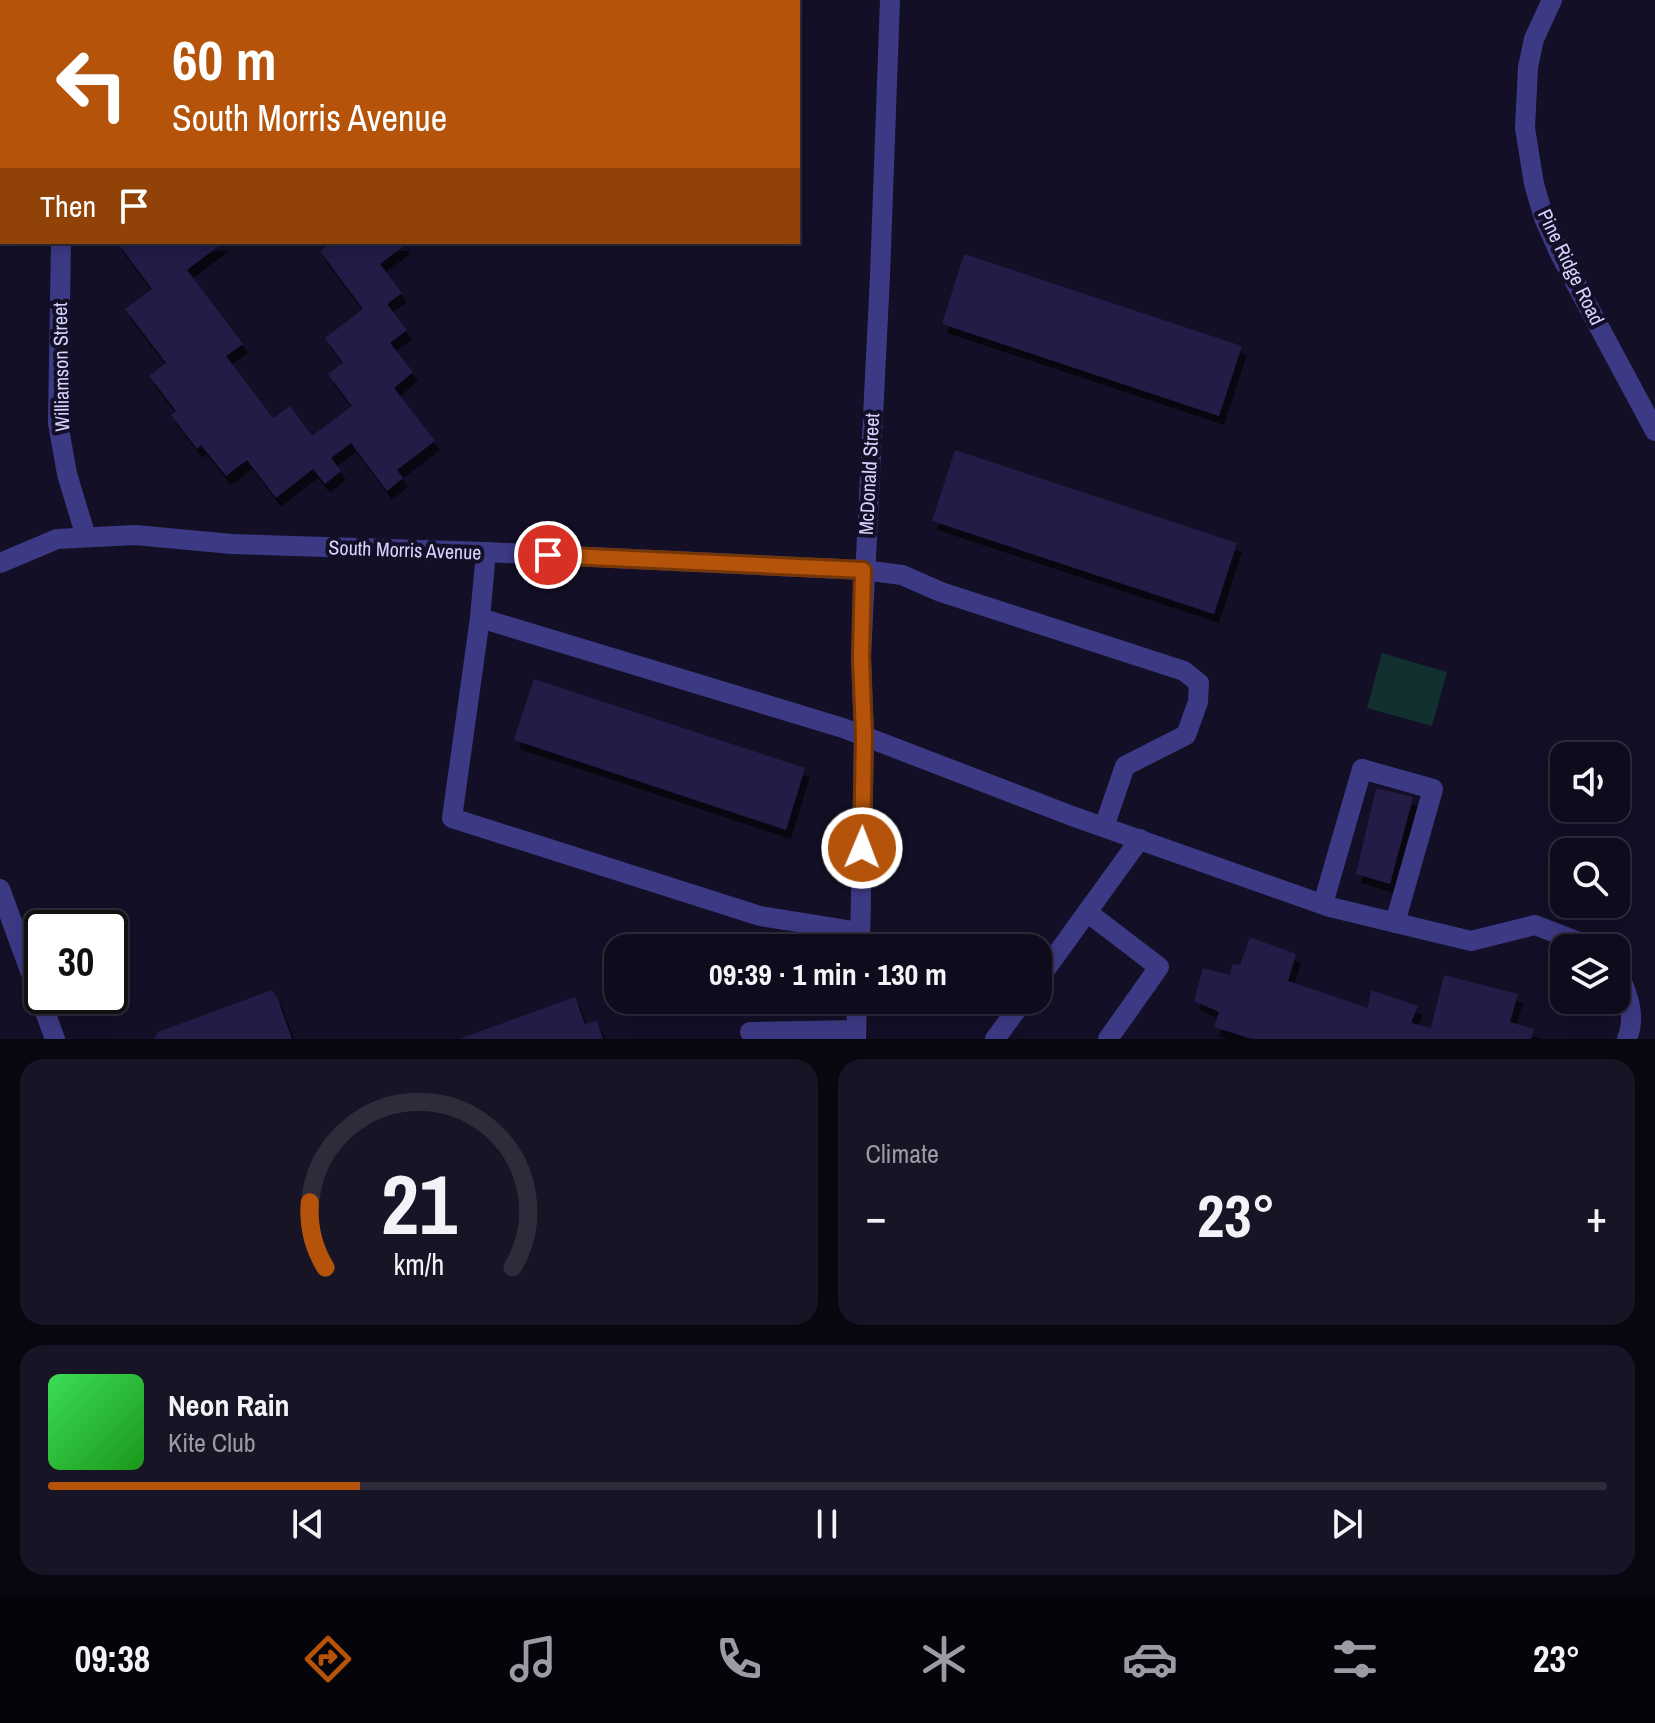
<!DOCTYPE html>
<meta charset="utf-8">
<style>
:root{--surface:#0e0b1c;--page:#171425;--text:#f1f3f6;--muted:#9b9ba3;--line:#2e2b3b;--accent:#b45309}
body{margin:0;font-family:"Archivo Narrow",sans-serif;background:var(--page);color:var(--text);height:100vh;display:flex;flex-direction:column;font-size:30px;white-space:nowrap}
*{box-sizing:border-box;margin:0}
p{font-size:26px;color:var(--muted)}
.icon{flex:none;width:44px;height:44px;fill:none;stroke:currentColor;stroke-width:2;stroke-linecap:round;stroke-linejoin:round}
.map{position:relative;height:1039px;overflow:hidden}
.side{display:flex;flex-direction:column;gap:20px;padding:20px;background:#08060f;flex:1}
.side>*{flex:none}
.banner{position:absolute;left:0px;top:0px;width:800px;height:244px;box-shadow:0 4px 20px #0003,0 0 0 2px var(--line);background:#b45309;color:#fff;overflow:hidden}
.fabs{position:absolute;left:1550px;top:742px;display:grid;gap:16px}
.fabs a{display:grid;place-items:center;width:80px;height:80px;border-radius:16px;background:var(--surface);box-shadow:0 4px 20px #0003,0 0 0 2px var(--line);font-size:40px}
.speed{position:absolute;left:24px;top:910px;display:flex;gap:16px;font-size:40px;font-weight:700;text-align:center}
.speed>*{display:grid;place-content:center;width:104px;height:104px;border-radius:50%;background:var(--surface);box-shadow:0 4px 20px #0003,0 0 0 2px var(--line);line-height:1}
.speed .limit{border:4px solid #111;border-radius:12px;background:#fff;color:#111}
.pin{position:absolute;display:grid;place-items:center;width:68px;height:68px;color:#fff;margin:-34px;border:4px solid #fff;border-radius:50%;box-shadow:0 2px 8px #0007}
.me{position:absolute;width:88px;margin:-44px;rotate:1deg;stroke-linejoin:round;filter:drop-shadow(0 0 6px #0008)}
.turn{display:flex;align-items:center;gap:28px;height:168px;padding:0 40px;font-size:36px}
.turn .icon{width:104px;height:104px;stroke-width:2.5}
.turn b{display:block;font-size:56px;line-height:68px}
.then{display:flex;align-items:center;height:76px;padding:0 40px;background:#0003;gap:16px;font-size:30px}
.big{font-size:60px;font-weight:800;line-height:1.1}
.side .widget{flex:1;display:flex;flex-direction:column;justify-content:center;gap:12px;min-width:0;padding:0 28px;border-radius:24px;background:var(--page)}
.side .dial{align-items:center;gap:0}
.dial svg{height:208px;overflow:visible;fill:none;stroke:var(--line);stroke-width:7;stroke-linecap:round;text-anchor:middle}
.dial text{fill:var(--text);stroke:none}
.song{display:flex;align-items:center;gap:24px}
.cover{width:96px;height:96px;border-radius:12px;background:linear-gradient(135deg,hsl(130 70% 55%),hsl(120 70% 35%))}
.played{height:8px;border-radius:4px;background:linear-gradient(90deg,var(--accent) 20%,var(--line) 20%)}
.keys{display:flex;justify-content:space-around;direction:ltr}
.heat{display:flex;justify-content:space-between;align-items:center;font-size:44px;direction:ltr}
.side .tiles{flex:1;display:grid;gap:20px;grid-template-columns:1fr 1fr}
.widget:last-child{grid-column:span 2}
.trip{position:absolute;left:604px;top:934px;width:448px;height:80px;border-radius:24px;background:var(--surface);box-shadow:0 4px 20px #0003,0 0 0 2px var(--line);font-weight:800;line-height:80px;text-align:center}
.tabs{display:flex;height:128px;justify-content:space-around;align-items:center;background:#06040b;color:var(--muted)}
.tabs .icon{width:56px;height:56px}
.tabs .current{color:var(--accent)}
.tabs b{font-size:36px;color:var(--text)}
.map>svg:first-child{display:block}
.green{fill:#12302f}
.building{fill:#241b47;filter:url(#shadow)}
.lines{fill:none;stroke-linecap:round;stroke-linejoin:round}
.minor{stroke:#3d3a85;stroke-width:20}
.route-casing{stroke:#753606;stroke-width:20}
.route{stroke:#b45309;stroke-width:14}
.labels{text-anchor:middle;stroke-width:8;stroke-linejoin:round;paint-order:stroke}
.street-label{font-size:20px;fill:#d9d4ff;stroke:#130f26}
</style>
<div class="map">
<svg width="1655" height="1039" viewBox="0 0 1655 1039">
<defs>
<filter id="shadow"><feDropShadow dx="5" dy="9" stdDeviation="0" flood-color="#0009"/></filter>
</defs>
<rect width="100%" height="100%" fill="#130f26"/>
<polygon class="green" points="1382,653 1447,672 1432,726 1367,708"/>
<g class="building">
<polygon points="117,242 224,242 187,270 243,344 226,356 273,418 290,406 312,436 352,406 328,374 343,363 325,338 363,309 320,251 333,242 403,242 405,245 380,264 402,293 387,304 407,330 390,343 413,372 394,388 435,441 397,470 403,478 387,491 351,443 331,458 341,471 325,484 313,469 276,498 247,460 226,476 201,445 197,449 171,415 176,411 149,376 166,363 125,309 152,289"/>
<polygon points="964,254 1242,346 1219,416 942,324"/>
<polygon points="955,450 1237,543 1214,614 932,521"/>
<polygon points="534,679 805,768 786,830 514,740"/>
<polygon points="1376,788 1413,797 1390,884 1356,874"/>
<polygon points="1250,937 1296,954 1288,981 1368,1008 1371,990 1418,1006 1411,1023 1431,1028 1444,975 1518,994 1510,1022 1534,1029 1531,1039 1252,1039 1214,1027 1219,1012 1194,1001 1203,968 1230,975 1232,964 1240,965"/>
<polygon points="272,990 277,997 292,1039 154,1039 158,1032"/>
<polygon points="575,997 585,1024 597,1021 603,1039 459,1039"/>
</g>
<g class="lines">
<g class="minor">
<polyline points="1552,0 1534,39 1528,67 1525,128 1534,184 1544,218 1560,254 1655,431"/>
<polyline points="306,2 306,0"/>
<polyline points="0,25 2,27"/>
<polyline points="61,242 58,423 67,474 86,537"/>
<polyline points="486,552 480,618 452,818 760,916 860,932"/>
<polyline points="0,563 57,539 135,535 232,544 486,552 863,570 902,575 941,592 1184,671 1199,683 1198,702 1186,735 1125,766 1104,827"/>
<polyline points="480,618 843,728 1072,816 1330,907 1471,941 1535,925 1595,948"/>
<polyline points="0,889 55,1039"/>
<polyline points="1323,904 1362,769 1433,789 1395,923"/>
<polyline points="1087,912 1159,967 1108,1039"/>
<polyline points="860,948 864,736 861,657 880,276 890,0"/>
<path d="M1616,968C1627,992 1637,1014 1627,1039"/>
<polyline points="1038,980 1140,839"/>
<polyline points="750,1032 856,1030"/>
<polyline points="856,1039 857,1000"/>
<polyline points="995,1039 1024,1000"/>
</g>
</g>
<g class="lines">
<defs>
<polyline id="route" points="548,555 863,570 861,657 864,736 862,848"/>
</defs>
<use href="#route" class="route-casing"/>
<use href="#route" class="route"/>
</g>
<g class="labels">
<g class="street-label">
<text transform="translate(1571 267) rotate(64)" y="7">Pine Ridge Road</text>
<text transform="translate(61 367) rotate(-91)" y="7">Williamson Street</text>
<text transform="translate(869 474) rotate(-87)" y="7">McDonald Street</text>
<text transform="translate(405 550) rotate(2)" y="7">South Morris Avenue</text>
</g>
</g>
</svg>
<div class="fabs">
<a><svg class="icon" aria-label="sound" viewBox="0 0 24 24"><path d="M4 9h4l5-4v14l-5-4H4zM17 9q2 3 0 6"/></svg></a>
<a><svg class="icon" aria-label="search" viewBox="0 0 24 24"><circle cx="10" cy="10" r="6"/><path d="M15 15l6 6"/></svg></a>
<a><svg class="icon" aria-label="layers" viewBox="0 0 24 24"><path d="M12 4l9 5-9 5-9-5zM3 14l9 5 9-5"/></svg></a>
</div>
<div class="speed"><div class="limit">30</div></div>
<div class="pin" style="left:548px;top:555px;background:#d93025"><svg class="icon" aria-label="arrive" viewBox="0 0 24 24"><path d="M6 21V4h12l-3 4 3 4H6"/></svg></div>
<svg class="me" style="left:862px;top:848px" viewBox="-20 -20 40 40"><circle r="17" fill="#b45309" stroke="#fff" stroke-width="3"/><path d="M0-11L8 9 0 5-8 9z" fill="#fff"/></svg>
<div class="trip">09:39 · 1 min · 130 m</div>
<div class="banner">
<div class="turn"><svg class="icon" aria-label="left" viewBox="0 0 24 24"><path d="M17 20v-9H6M10 6l-5 5 5 5"/></svg><div><b>60 m</b>South Morris Avenue</div></div>
<div class="then">Then<svg class="icon" aria-label="arrive" viewBox="0 0 24 24"><path d="M6 21V4h12l-3 4 3 4H6"/></svg></div>
</div>
</div>
<section class="side">
<div class="tiles">
<div class="widget dial"><svg viewBox="0 0 100 80">
<path d="M14 69A42 42 0 1 1 86 69"/>
<path d="M14 69A42 42 0 0 1 8 44" stroke="#b45309"/>
<text x="50" y="56" font-size="32" font-weight="700">21</text>
<text x="50" y="72" font-size="11">km/h</text>
</svg></div>
<div class="widget"><p>Climate</p>
<div class="heat"><a>−</a><b class="big">23°</b><a>+</a></div>
</div>
<div class="widget">
<div class="song"><i class="cover"></i><div><b>Neon Rain</b><p>Kite Club</p></div></div>
<div class="played"></div>
<div class="keys"><svg class="icon" aria-label="previous" viewBox="0 0 24 24"><path d="M18 5L8 12l10 7zM5 5v14"/></svg><svg class="icon" aria-label="pause" viewBox="0 0 24 24"><path d="M8 5v14M16 5v14"/></svg><svg class="icon" aria-label="next" viewBox="0 0 24 24"><path d="M6 5l10 7-10 7zM19 5v14"/></svg></div>
</div>
</div>
</section>
<nav class="tabs">
<b>09:38</b>
<svg class="icon current" aria-label="directions" viewBox="0 0 24 24"><path d="M12 3l9 9-9 9-9-9zM9 14v-3h6M13 9l2 2-2 2"/></svg>
<svg class="icon" aria-label="music" viewBox="0 0 24 24"><path d="M9 18V5l10-2v13"/><circle cx="6" cy="18" r="3"/><circle cx="16" cy="16" r="3"/></svg>
<svg class="icon" aria-label="phone" viewBox="0 0 24 24"><path d="M5 4h4l2 5-3 2q2 4 5 5l2-3 5 2v4C11 20 4 13 5 4z"/></svg>
<svg class="icon" aria-label="climate" viewBox="0 0 24 24"><path d="M12 3v18M4 7l16 10M4 17L20 7"/></svg>
<svg class="icon" aria-label="car" viewBox="0 0 24 24"><path d="M5 17H2v-5l4-1 3-4h7l3 4 3 1v5h-3M9 17h6M6 11h13"/><circle cx="7" cy="17" r="2"/><circle cx="17" cy="17" r="2"/></svg>
<svg class="icon" aria-label="filters" viewBox="0 0 24 24"><path d="M4 7h16M4 17h16"/><circle cx="9" cy="7" r="2"/><circle cx="15" cy="17" r="2"/></svg>
<b>23°</b>
</nav>
